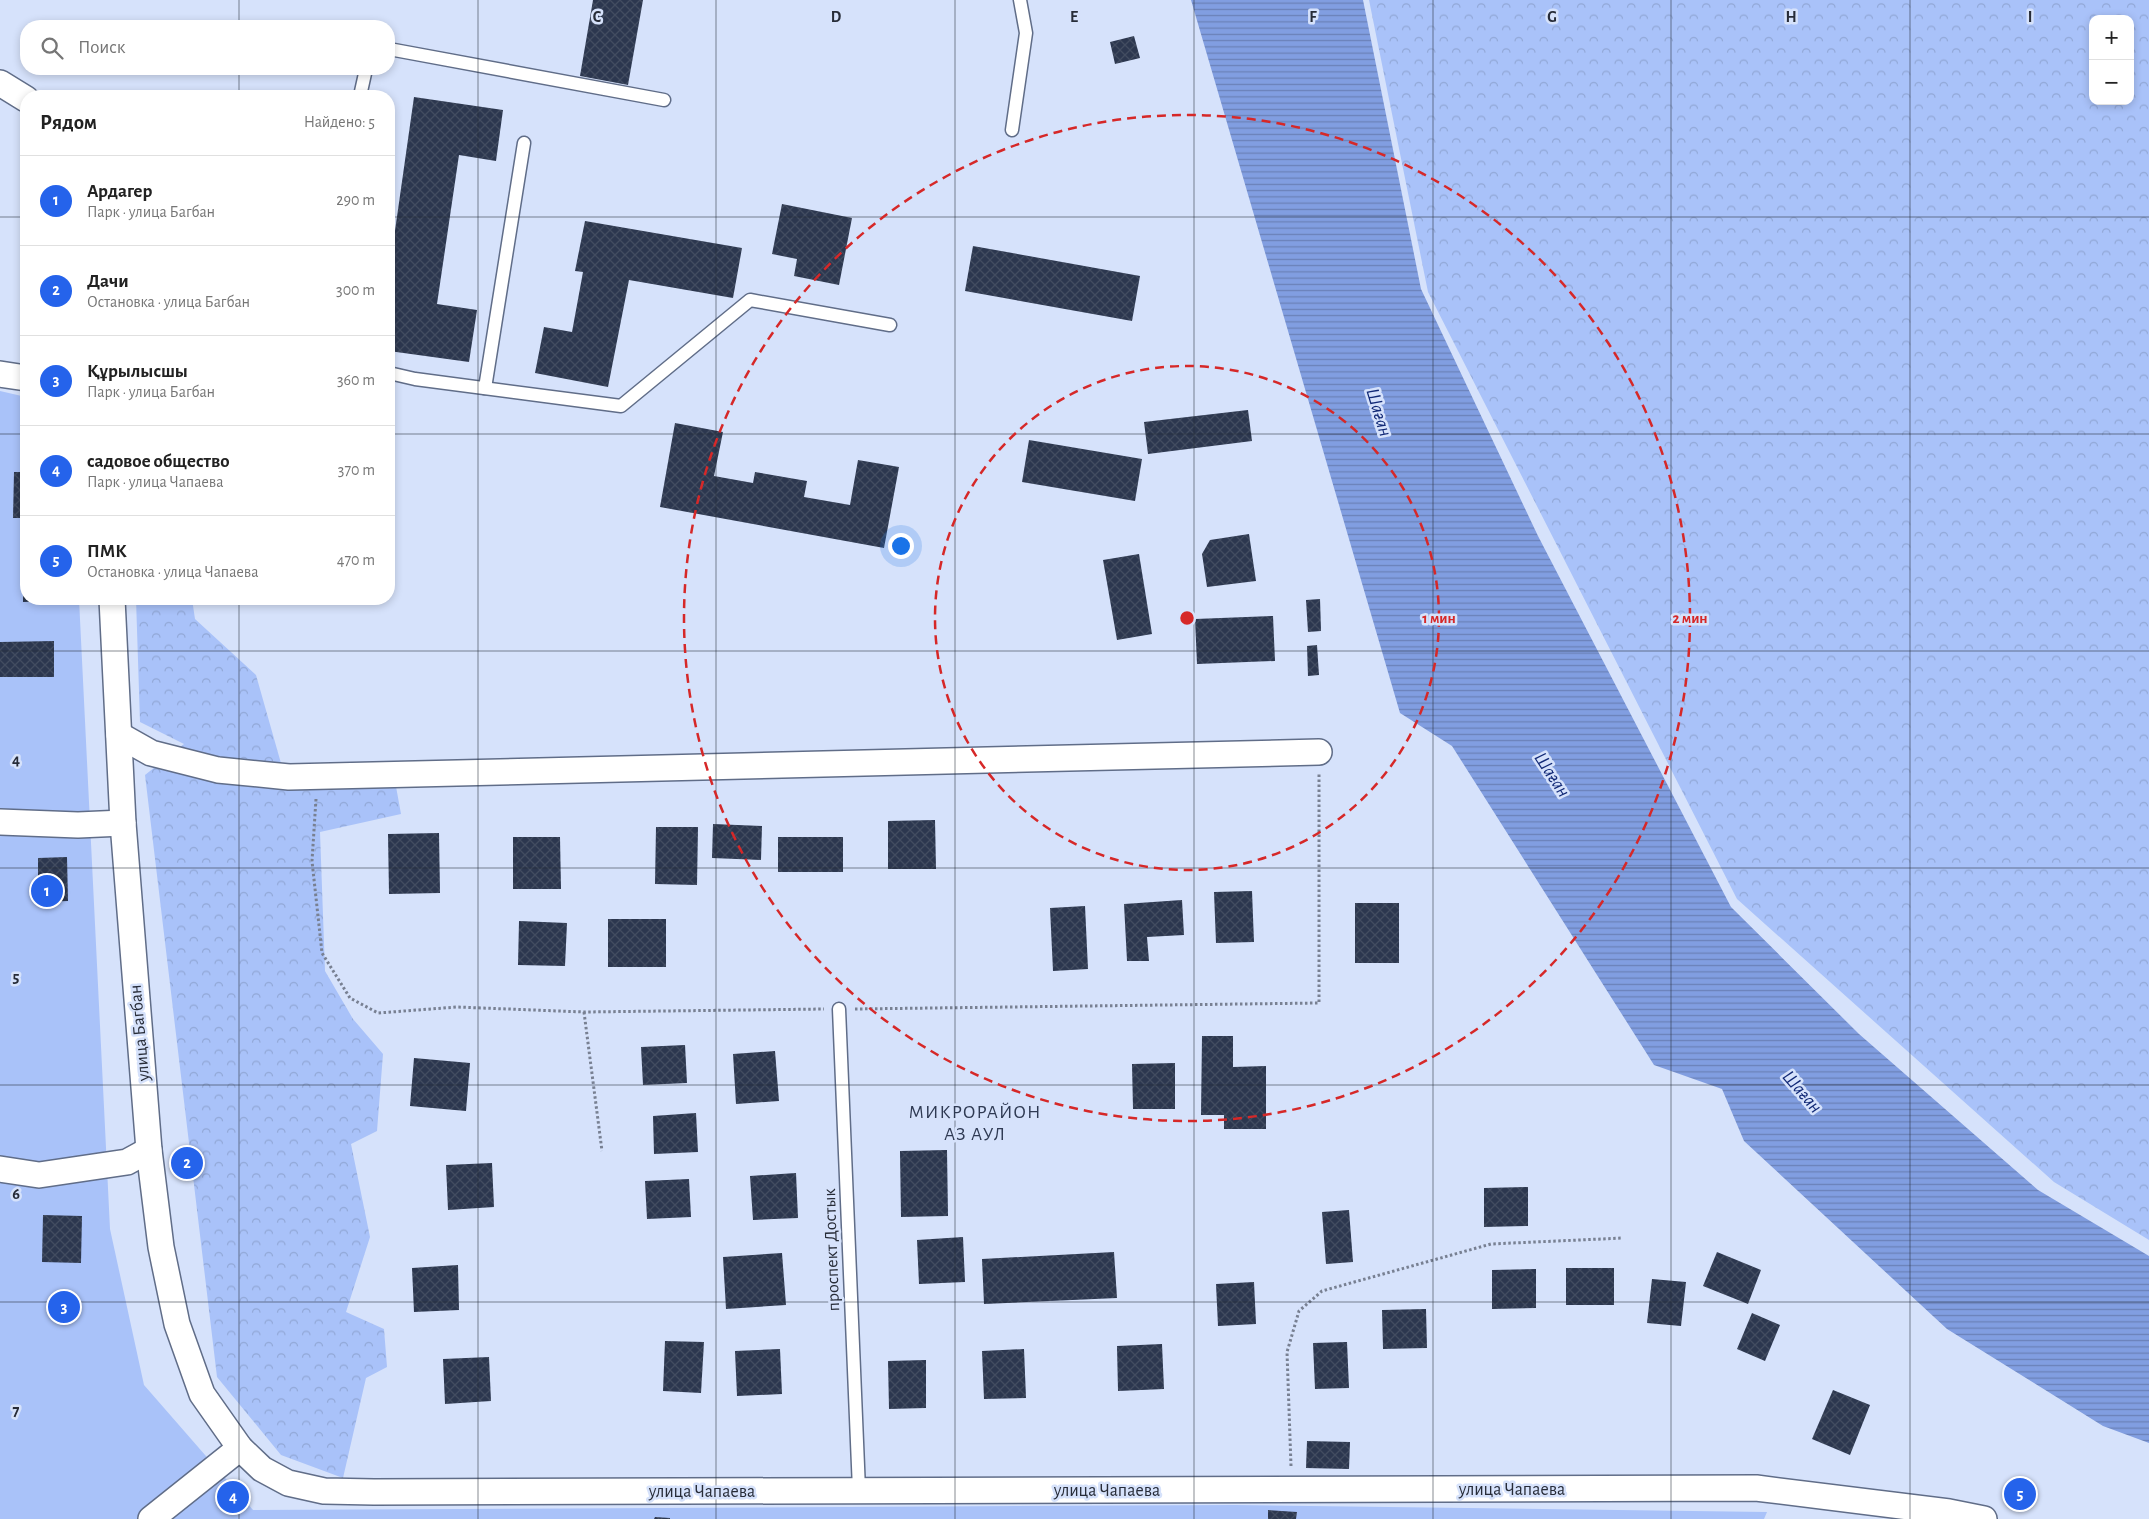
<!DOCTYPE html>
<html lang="ru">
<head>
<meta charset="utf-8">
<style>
  :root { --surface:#fff; --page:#f6f6f6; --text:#222; --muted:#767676; --line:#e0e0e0; --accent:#2563eb }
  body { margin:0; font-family:"Alegreya Sans",sans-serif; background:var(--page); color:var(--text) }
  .controls { position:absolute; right:15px; top:15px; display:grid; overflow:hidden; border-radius:10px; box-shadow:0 2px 8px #0003 }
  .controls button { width:45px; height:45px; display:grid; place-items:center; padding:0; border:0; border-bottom:1px solid var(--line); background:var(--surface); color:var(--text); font:25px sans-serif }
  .you { position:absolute; left:900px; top:545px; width:18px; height:18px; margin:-12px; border:4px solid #fff; border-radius:50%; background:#1a73e8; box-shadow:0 0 0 8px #1a73e833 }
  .badge { display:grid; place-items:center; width:32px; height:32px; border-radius:50%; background:var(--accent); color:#fff; font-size:16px; font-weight:700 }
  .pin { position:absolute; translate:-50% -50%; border:2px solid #fff; box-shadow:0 1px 5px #0006 }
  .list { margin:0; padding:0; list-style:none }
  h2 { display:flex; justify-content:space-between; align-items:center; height:65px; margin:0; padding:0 20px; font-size:21px }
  h2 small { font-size:16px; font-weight:400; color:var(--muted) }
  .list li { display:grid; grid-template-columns:32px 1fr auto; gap:15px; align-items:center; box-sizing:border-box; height:90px; padding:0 20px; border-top:1px solid var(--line) }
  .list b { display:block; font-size:19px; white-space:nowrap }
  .list p { margin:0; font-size:16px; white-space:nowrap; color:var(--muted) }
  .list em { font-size:16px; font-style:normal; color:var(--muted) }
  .icon { flex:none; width:28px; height:28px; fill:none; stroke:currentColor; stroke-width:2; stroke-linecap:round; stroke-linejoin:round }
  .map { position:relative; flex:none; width:2149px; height:1519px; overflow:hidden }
  .search { position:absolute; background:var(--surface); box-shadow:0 2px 8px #0003; left:20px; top:20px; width:375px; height:55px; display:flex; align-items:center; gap:12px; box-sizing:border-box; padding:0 18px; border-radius:20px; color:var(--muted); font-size:19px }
  .panel { position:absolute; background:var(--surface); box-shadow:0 2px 8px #0003; left:20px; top:90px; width:375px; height:515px; border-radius:20px }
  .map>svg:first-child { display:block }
  .green { fill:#a9c2f9 }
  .forest { fill:url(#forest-crowns); fill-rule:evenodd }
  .water { fill:url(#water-rules) }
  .building { fill:url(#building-cross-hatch) }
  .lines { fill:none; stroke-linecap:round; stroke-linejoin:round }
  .service-casing { stroke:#606d88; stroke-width:15 }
  .minor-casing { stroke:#606d88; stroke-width:28 }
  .path { stroke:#788092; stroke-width:3; stroke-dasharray:2.5 2.5; stroke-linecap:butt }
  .service { stroke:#fff; stroke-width:12 }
  .minor { stroke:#fff; stroke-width:25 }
  .grid { fill:none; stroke:#272c38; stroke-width:1; stroke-opacity:0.55 }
  .ring { fill:none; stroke:#d62828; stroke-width:2.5; stroke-dasharray:9 6 }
  .labels { text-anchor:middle; stroke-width:5; stroke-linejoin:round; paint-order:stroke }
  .street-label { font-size:18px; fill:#272c38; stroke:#d6e2fb }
  .water-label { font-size:19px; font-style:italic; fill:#112976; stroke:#d6e2fb }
  .neighbourhood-label { font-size:19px; letter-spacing:1px; fill:#2f3a53; stroke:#d6e2fb }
  .grid-label { font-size:16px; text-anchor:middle; font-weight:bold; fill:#272c38; stroke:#d6e2fb; stroke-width:5; stroke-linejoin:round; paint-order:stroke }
  .centre { fill:#d62828; stroke:#d6e2fb; stroke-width:2.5 }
  .ring-label { font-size:15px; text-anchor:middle; font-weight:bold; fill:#d62828; stroke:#d6e2fb; stroke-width:5; stroke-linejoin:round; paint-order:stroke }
</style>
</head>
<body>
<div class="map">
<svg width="2149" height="1519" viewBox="0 0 2149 1519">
  <defs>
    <pattern id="forest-crowns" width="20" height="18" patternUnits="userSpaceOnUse" patternTransform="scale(1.25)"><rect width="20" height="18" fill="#a9c2f9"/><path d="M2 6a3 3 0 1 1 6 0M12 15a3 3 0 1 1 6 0" fill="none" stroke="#91a7d6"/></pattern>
    <pattern id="water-rules" width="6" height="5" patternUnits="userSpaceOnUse" patternTransform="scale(1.25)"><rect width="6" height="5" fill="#819ee1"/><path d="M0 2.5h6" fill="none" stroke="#6a81b7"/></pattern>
    <pattern id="building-cross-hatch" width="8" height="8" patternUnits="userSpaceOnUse" patternTransform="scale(1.25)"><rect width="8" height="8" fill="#2c374f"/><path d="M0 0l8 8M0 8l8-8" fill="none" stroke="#424c60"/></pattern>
  </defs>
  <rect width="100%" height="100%" fill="#d6e2fb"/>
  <path class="green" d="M 0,391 L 26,397 L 26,599 L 79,599 L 110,1229 L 144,1385 L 253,1510 L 1235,1505 L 1767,1512 L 1764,1519 L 0,1519 Z"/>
  <g class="forest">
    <path d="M 1369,0 L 2149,0 L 2149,1240 L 2054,1182 L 1737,899 L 1428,292 ZM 2093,19 L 2130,19 L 2130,101 L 2093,101 Z"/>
    <path d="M 136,599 L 192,599 L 195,619 L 256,675 L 288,788 L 395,781 L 401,814 L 320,832 L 325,971 L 353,1019 L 383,1054 L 377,1131 L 351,1144 L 370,1237 L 346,1312 L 384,1329 L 387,1367 L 366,1378 L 343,1478 L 281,1455 L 217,1377 L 145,775 L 184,744 L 140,722 Z"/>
  </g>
  <path class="water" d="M 1191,0 L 1363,0 L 1421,289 L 1538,536 L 1731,907 L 1859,1034 L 2038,1190 L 2149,1256 L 2149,1443 L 2103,1426 L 1947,1329 L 1744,1141 L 1722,1089 L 1654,1065 L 1452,746 L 1400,713 Z"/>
  <g class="building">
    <path d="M 593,0 L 643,0 L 628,85 L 580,76 Z"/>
    <path d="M 1134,36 L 1140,58 L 1115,64 L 1110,42 Z"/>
    <path d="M 414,97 L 503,110 L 496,161 L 459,155 L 437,304 L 477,310 L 469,362 L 389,351 L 389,273 Z"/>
    <path d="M 782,204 L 852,218 L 839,285 L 794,276 L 797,259 L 772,254 Z"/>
    <path d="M 585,221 L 742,248 L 733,298 L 629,280 L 608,387 L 535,373 L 544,327 L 572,332 L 583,272 L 575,271 Z"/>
    <path d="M 973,246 L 1140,276 L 1132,321 L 965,291 Z"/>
    <path d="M 1248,410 L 1252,441 L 1148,454 L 1144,422 Z"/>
    <path d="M 675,423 L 723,432 L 714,476 L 753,483 L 755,472 L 807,481 L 804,497 L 850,505 L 858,460 L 899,467 L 884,548 L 660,507 Z"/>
    <path d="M 1029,440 L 1142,459 L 1135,501 L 1022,482 Z"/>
    <path d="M 14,472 L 26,472 L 26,518 L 13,518 Z"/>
    <path d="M 1249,534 L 1256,581 L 1207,587 L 1202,554 L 1210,540 Z"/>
    <path d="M 1139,554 L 1152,634 L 1117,640 L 1103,560 Z"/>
    <path d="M 23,558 L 26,558 L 26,599 L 53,599 L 53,601 L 23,602 Z"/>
    <path d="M 1320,599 L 1321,631 L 1308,632 L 1306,600 Z"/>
    <path d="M 1273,616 L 1275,661 L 1197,664 L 1195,619 Z"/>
    <path d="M 54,641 L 54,677 L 0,677 L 0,642 Z"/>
    <path d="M 1317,645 L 1319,675 L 1308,676 L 1307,646 Z"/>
    <path d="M 935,820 L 936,869 L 888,869 L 888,821 Z"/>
    <path d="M 713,824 L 762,826 L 761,860 L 712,858 Z"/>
    <path d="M 656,827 L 698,827 L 697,885 L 655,884 Z"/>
    <path d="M 439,833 L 440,893 L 389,894 L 388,834 Z"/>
    <path d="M 513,837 L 560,837 L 561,889 L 513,889 Z"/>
    <rect x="778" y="837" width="65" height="35"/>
    <path d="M 67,857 L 68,901 L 38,902 L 38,858 Z"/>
    <path d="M 1252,891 L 1254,942 L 1216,943 L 1214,892 Z"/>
    <path d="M 1182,900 L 1184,935 L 1147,937 L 1149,961 L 1127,961 L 1124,904 Z"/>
    <rect x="1355" y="903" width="44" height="60"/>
    <path d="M 1085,906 L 1088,969 L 1053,971 L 1050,908 Z"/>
    <rect x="608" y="919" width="58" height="48"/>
    <path d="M 519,921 L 567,923 L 565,966 L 518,965 Z"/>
    <path d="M 1202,1036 L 1233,1036 L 1233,1067 L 1266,1066 L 1266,1129 L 1224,1129 L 1224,1115 L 1201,1115 Z"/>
    <path d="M 685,1045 L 687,1083 L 643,1085 L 641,1047 Z"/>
    <path d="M 775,1051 L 779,1101 L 736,1104 L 733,1054 Z"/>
    <path d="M 414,1058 L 470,1063 L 466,1111 L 410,1106 Z"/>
    <path d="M 1175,1063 L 1175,1109 L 1133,1109 L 1132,1064 Z"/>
    <path d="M 696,1113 L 698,1152 L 654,1154 L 653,1116 Z"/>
    <path d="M 947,1150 L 948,1216 L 901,1217 L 900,1151 Z"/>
    <path d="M 492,1163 L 494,1207 L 448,1210 L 446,1165 Z"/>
    <path d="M 796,1173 L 798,1218 L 753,1220 L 750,1176 Z"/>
    <path d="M 689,1179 L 691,1217 L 647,1219 L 645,1181 Z"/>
    <path d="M 1528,1187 L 1528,1226 L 1484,1227 L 1484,1188 Z"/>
    <path d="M 1349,1210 L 1353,1262 L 1326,1264 L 1322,1212 Z"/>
    <path d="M 43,1215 L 82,1216 L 81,1263 L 42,1262 Z"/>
    <path d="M 963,1237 L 965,1282 L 919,1284 L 917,1240 Z"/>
    <path d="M 1114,1252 L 1117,1298 L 984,1304 L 982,1259 Z"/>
    <path d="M 1717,1252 L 1761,1270 L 1748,1304 L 1703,1286 Z"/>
    <path d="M 782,1253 L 786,1305 L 726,1309 L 723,1257 Z"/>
    <path d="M 458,1265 L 459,1310 L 414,1312 L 412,1268 Z"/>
    <rect x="1566" y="1268" width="48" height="37"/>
    <path d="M 1536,1269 L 1536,1308 L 1492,1309 L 1492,1270 Z"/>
    <path d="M 1652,1279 L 1686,1282 L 1681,1326 L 1647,1323 Z"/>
    <path d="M 1254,1282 L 1256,1324 L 1218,1326 L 1216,1284 Z"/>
    <path d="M 1426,1309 L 1427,1348 L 1383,1349 L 1382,1310 Z"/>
    <path d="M 1752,1313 L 1780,1325 L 1765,1361 L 1737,1349 Z"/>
    <path d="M 665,1341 L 704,1342 L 701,1393 L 663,1391 Z"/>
    <path d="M 1347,1342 L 1349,1388 L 1315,1389 L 1313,1343 Z"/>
    <path d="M 1162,1344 L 1164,1389 L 1118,1391 L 1117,1346 Z"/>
    <path d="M 780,1349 L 782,1394 L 737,1396 L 735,1351 Z"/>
    <path d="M 1024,1349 L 1026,1398 L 984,1399 L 982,1351 Z"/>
    <path d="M 489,1357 L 491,1401 L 445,1404 L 443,1359 Z"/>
    <path d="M 926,1360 L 926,1408 L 889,1409 L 888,1361 Z"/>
    <path d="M 1833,1390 L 1870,1405 L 1850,1455 L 1812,1439 Z"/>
    <path d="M 1307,1441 L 1350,1442 L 1349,1469 L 1306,1468 Z"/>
    <path d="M 1268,1510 L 1297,1512 L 1296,1519 L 1268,1519 Z"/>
    <path d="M 655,1517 L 670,1518 L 670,1519 L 654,1519 Z"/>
  </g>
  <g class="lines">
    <defs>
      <g id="service">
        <path d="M 389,49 L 664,100"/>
        <path d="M 360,96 L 366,69"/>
        <path d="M 1012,130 L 1026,33 L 1020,0"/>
        <path d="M 389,373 L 415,379 L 621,406 L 750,300 L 890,325"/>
        <path d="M 485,388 L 524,143"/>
        <path d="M 839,1009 L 859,1490"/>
      </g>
      <g id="minor">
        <path d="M 0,83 L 26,99"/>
        <path d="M 0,374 L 26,378"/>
        <path d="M 112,599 L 123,823 L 149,1150 L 161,1247 L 177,1324 L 202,1394 L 240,1448 L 262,1469 L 288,1483 L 324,1491 L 374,1492 L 1756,1488 L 1949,1512 L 1984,1519"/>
        <path d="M 119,735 L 151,753 L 218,770 L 289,777 L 1319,752"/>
        <path d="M 0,822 L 78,825 L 123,823"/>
        <path d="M 0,1169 L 39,1175 L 127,1162 L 149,1150"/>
        <path d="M 151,1519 L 240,1448"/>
      </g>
    </defs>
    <use href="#service" class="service-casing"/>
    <use href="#minor" class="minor-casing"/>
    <g class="path">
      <path d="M 316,799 L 312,861 L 322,953 L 350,998 L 378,1013 L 457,1007 L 584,1012 L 824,1009"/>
      <path d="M 855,1009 L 1319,1003 L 1319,773"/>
      <path d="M 584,1012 L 602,1151"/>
      <path d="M 1291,1466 L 1287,1352 L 1299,1311 L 1322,1291 L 1491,1244 L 1623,1238"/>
    </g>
    <use href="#service" class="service"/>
    <use href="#minor" class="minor"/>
  </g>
  <path class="grid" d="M 239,0 L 239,26M 478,0 L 478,1519M 716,0 L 716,1519M 955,0 L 955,1519M 1194,0 L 1194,1519M 1433,0 L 1433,1519M 1671,0 L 1671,1519M 1910,0 L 1910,1519M 239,69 L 239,96M 0,217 L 26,217M 389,217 L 2149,217M 0,434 L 26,434M 389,434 L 2149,434M 239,599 L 239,1519M 0,651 L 2149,651M 0,868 L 2149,868M 0,1085 L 2149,1085M 0,1302 L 2149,1302"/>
  <g class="ring">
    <circle cx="1187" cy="618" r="252"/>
    <circle cx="1187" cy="618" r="503"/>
  </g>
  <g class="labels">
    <g class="street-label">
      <text transform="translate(139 1033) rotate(-95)" y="6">улица Багбан</text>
      <text transform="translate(831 1250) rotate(-92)" y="6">проспект Достык</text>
      <text x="1512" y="1495">улица Чапаева</text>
      <text x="1107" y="1496">улица Чапаева</text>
      <text x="702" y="1497">улица Чапаева</text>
    </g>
    <g class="water-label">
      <text transform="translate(1380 412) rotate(73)" y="7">Шаған</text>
      <text transform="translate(1553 774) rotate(57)" y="7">Шаған</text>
      <text transform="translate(1803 1091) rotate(49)" y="7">Шаған</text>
    </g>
    <g class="neighbourhood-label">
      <text x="975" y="1118">МИКРОРАЙОН<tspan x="975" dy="22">АЗ АУЛ</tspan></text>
    </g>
  </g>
  <g class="grid-label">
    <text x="597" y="22">C</text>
    <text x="836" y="22">D</text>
    <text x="1074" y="22">E</text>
    <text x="1313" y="22">F</text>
    <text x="1552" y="22">G</text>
    <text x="1791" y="22">H</text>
    <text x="2030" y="22">I</text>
    <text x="16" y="765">4</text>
    <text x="16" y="982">5</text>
    <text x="16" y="1199">6</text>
    <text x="16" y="1416">7</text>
  </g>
  <circle cx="1187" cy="618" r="8" class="centre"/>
  <g class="ring-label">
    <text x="1439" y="623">1 мин</text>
    <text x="1690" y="623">2 мин</text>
  </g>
</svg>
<div class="controls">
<button>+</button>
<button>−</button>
</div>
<div class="you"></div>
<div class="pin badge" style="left:47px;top:891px">1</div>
<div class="pin badge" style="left:187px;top:1163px">2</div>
<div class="pin badge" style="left:64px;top:1307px">3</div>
<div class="pin badge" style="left:233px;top:1497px">4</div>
<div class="pin badge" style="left:2020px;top:1494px">5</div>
<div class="search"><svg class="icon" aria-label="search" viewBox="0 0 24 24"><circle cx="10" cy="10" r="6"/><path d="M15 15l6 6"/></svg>Поиск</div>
<section class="panel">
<h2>Рядом<small>Найдено: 5</small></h2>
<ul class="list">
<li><span class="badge">1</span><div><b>Ардагер</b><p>Парк · улица Багбан</p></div><em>290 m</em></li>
<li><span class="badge">2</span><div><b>Дачи</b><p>Остановка · улица Багбан</p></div><em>300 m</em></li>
<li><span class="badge">3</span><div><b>Құрылысшы</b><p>Парк · улица Багбан</p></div><em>360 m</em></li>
<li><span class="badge">4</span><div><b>садовое общество</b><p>Парк · улица Чапаева</p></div><em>370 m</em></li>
<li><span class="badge">5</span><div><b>ПМК</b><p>Остановка · улица Чапаева</p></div><em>470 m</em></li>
</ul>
</section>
</div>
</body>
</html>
